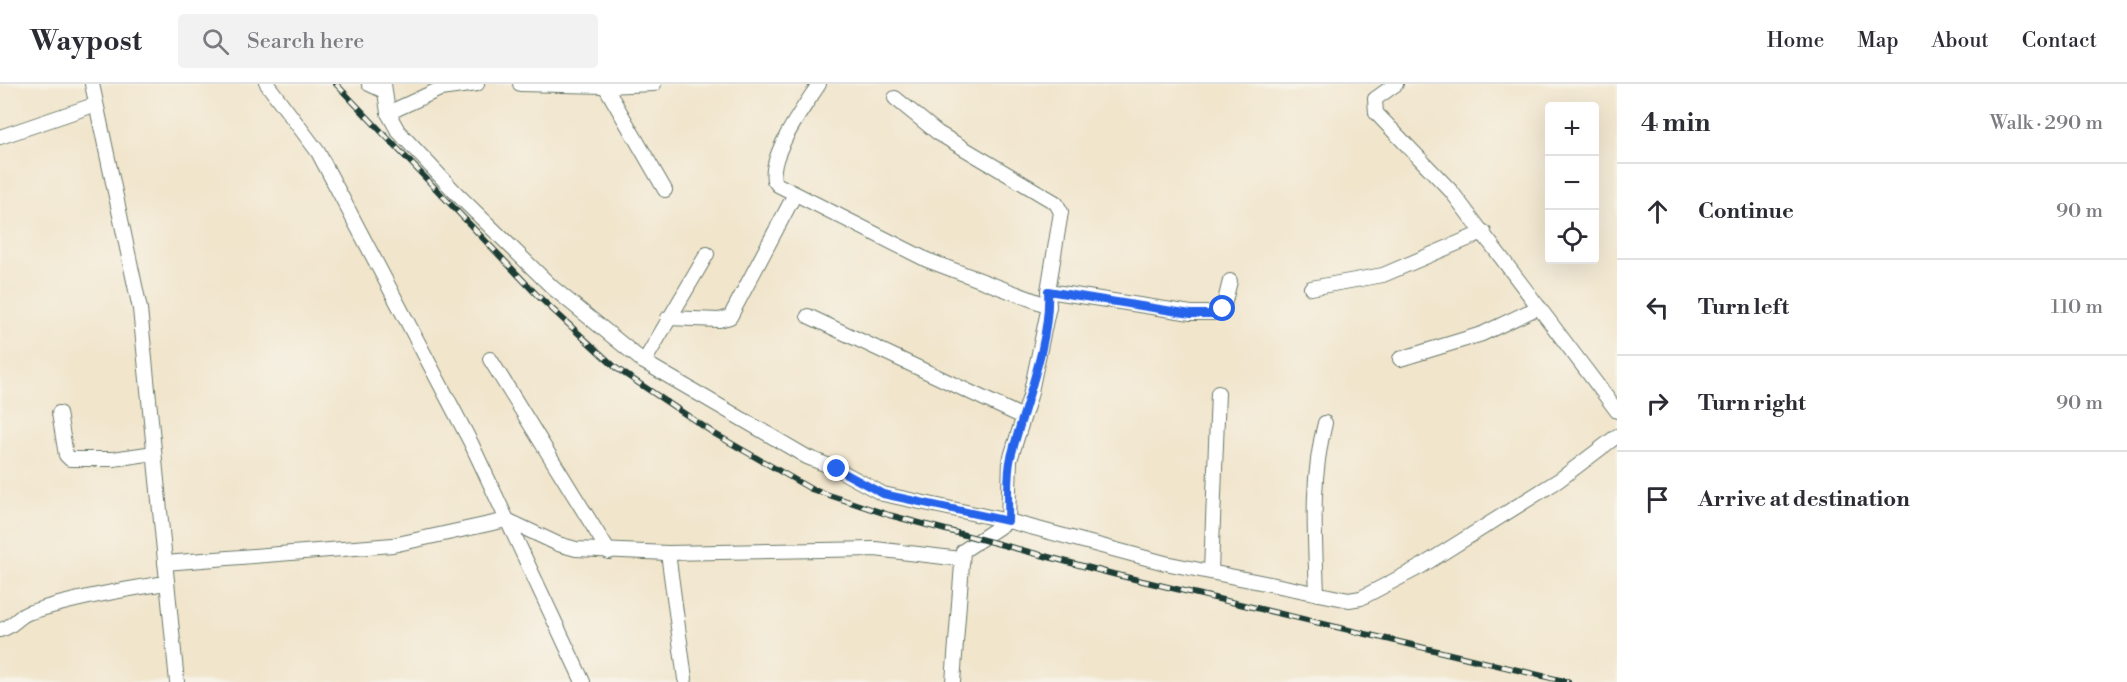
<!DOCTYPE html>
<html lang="en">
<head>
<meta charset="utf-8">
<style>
  :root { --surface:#fff; --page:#f2f2f3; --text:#2b2b33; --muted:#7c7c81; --line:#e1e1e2 }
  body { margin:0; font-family:"Libre Bodoni",serif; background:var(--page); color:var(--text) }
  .controls { position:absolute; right:18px; top:18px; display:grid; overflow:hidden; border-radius:6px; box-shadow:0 6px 24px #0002 }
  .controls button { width:54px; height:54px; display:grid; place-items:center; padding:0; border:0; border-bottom:2px solid var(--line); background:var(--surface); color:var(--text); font:30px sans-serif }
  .stop { position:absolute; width:18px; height:18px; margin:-14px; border:4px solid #2563eb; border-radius:50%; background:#fff }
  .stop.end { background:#2563eb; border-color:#fff; box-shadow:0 2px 6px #0008 }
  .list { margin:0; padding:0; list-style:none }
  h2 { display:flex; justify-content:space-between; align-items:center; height:78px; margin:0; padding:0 24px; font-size:26px }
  h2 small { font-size:20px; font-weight:400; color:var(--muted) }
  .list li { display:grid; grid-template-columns:39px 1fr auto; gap:18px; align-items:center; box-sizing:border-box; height:96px; padding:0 24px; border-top:2px solid var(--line) }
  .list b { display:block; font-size:22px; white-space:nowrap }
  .list em { font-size:20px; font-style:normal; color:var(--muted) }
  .icon { flex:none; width:33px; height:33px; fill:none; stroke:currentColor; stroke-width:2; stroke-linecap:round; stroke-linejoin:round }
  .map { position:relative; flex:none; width:1617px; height:598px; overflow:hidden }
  header { display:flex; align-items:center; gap:36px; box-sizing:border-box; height:84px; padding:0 30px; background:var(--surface); border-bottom:2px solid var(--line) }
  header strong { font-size:28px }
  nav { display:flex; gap:33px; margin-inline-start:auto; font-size:21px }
  .search { width:420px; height:54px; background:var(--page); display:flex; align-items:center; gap:15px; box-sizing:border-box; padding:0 21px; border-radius:6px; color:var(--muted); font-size:22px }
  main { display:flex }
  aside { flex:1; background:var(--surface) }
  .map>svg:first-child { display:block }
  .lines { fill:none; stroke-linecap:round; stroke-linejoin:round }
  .street-casing { stroke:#687869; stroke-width:16 }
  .street { stroke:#fff; stroke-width:14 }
  .rail-casing { stroke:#1f3d34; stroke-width:6 }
  .rail { stroke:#f7f3e8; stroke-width:4; stroke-dasharray:11; stroke-linecap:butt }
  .route { stroke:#2563eb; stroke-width:8 }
</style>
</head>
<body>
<header>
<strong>Waypost</strong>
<div class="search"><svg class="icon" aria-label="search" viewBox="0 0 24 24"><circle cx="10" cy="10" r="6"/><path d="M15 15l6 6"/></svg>Search here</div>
<nav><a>Home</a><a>Map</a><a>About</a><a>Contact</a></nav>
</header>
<main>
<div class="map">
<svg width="1617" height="598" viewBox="0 0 1617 598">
  <rect width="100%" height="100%" fill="#f7f3e8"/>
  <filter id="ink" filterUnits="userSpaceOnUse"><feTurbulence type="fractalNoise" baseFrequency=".0167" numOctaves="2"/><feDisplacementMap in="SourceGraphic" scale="12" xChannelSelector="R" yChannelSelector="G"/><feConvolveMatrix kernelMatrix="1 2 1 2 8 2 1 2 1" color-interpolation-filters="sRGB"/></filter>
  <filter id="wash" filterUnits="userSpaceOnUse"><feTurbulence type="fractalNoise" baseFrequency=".008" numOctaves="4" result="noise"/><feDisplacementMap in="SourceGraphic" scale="24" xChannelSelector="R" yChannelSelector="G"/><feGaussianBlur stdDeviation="1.35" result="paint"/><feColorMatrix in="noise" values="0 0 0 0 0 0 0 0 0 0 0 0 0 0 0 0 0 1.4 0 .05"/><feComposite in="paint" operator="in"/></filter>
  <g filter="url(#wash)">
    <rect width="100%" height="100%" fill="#f1e5cc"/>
  </g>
  <g filter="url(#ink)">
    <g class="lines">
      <defs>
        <g id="street">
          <path d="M 92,0 L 140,225 L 177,598"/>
          <path d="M 267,0 L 318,68 L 471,359 L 583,598"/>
          <path d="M 369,0 L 384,7"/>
          <path d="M 384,0 L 388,29 L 398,47 L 456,109 L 553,204 L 644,278 L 807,373 L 837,385 L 883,410 L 1008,437 L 1165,479 L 1349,516 L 1361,514 L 1420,483 L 1559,396 L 1617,352"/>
          <path d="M 520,0 L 605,2 L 654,0"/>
          <path d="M 819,0 C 805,22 769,70 774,96 L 778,101 L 927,176 L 1049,222"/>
          <path d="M 1396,0 L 1375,15 L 1376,29 L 1451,107 L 1617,327"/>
          <path d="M 605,2 L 665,106"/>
          <path d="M 895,14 L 938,49 L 1056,119 L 1061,128 L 1048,207 L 1049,222 L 1030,312 L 1010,376 L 1008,437 L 963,467 L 953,598"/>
          <path d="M 388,29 L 440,5 L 477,0"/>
          <path d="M 0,53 L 94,21"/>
          <path d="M 1311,204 L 1383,191 L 1484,148"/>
          <path d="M 1048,207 L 1191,229 L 1214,229 L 1223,225 L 1230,197"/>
          <path d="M 808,232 L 1023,333"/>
          <path d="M 668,234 L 719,236 L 730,233 L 795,110"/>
          <path d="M 490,275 L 609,468"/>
          <path d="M 1400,275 L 1482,250 L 1539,223"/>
          <path d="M 644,278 L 707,170"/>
          <path d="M 59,329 L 66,371 L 70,375 L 113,375 L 154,369"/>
          <path d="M 668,469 L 685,595"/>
          <path d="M 165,479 L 393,461 L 507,436 L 558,460 L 576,465 L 668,469 L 875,465 L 961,475"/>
          <path d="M 1211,487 L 1218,309"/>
          <path d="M 1317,510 C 1315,451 1310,398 1325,339"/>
          <path d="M 0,546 C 14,543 18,531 31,528 C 75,514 120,506 166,499"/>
        </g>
      </defs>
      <use href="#street" class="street-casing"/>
      <use href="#street" class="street"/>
      <defs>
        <path id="rail" d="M 336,0 L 538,212 L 616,284 L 715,350 L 811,405 L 889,431 L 1113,490 L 1568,598"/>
      </defs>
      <use href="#rail" class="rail-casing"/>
      <use href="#rail" class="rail"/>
    </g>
  </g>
  <g class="lines" filter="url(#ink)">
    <path class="route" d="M 837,385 L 883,410 L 1008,437 C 1009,417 1006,393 1011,373 C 1024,322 1051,258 1048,207 L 1191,230 L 1214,230 L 1223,225"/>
  </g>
</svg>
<div class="controls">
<button>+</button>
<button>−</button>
<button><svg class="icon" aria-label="locate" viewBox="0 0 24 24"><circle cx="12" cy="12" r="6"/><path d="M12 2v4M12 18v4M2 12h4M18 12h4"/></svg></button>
</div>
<div class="stop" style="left:1223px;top:225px"></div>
<div class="stop end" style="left:837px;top:385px"></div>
</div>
<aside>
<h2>4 min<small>Walk · 290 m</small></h2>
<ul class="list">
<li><svg class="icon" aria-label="ahead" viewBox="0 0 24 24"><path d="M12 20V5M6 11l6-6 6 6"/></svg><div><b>Continue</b></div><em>90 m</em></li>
<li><svg class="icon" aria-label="left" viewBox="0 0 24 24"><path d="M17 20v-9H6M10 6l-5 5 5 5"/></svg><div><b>Turn left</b></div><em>110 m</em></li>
<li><svg class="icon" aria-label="right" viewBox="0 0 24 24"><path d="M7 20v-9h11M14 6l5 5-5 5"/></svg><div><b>Turn right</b></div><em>90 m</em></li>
<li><svg class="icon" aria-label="arrive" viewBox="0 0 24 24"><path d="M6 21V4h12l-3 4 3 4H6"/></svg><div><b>Arrive at destination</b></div></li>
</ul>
</aside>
</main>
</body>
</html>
